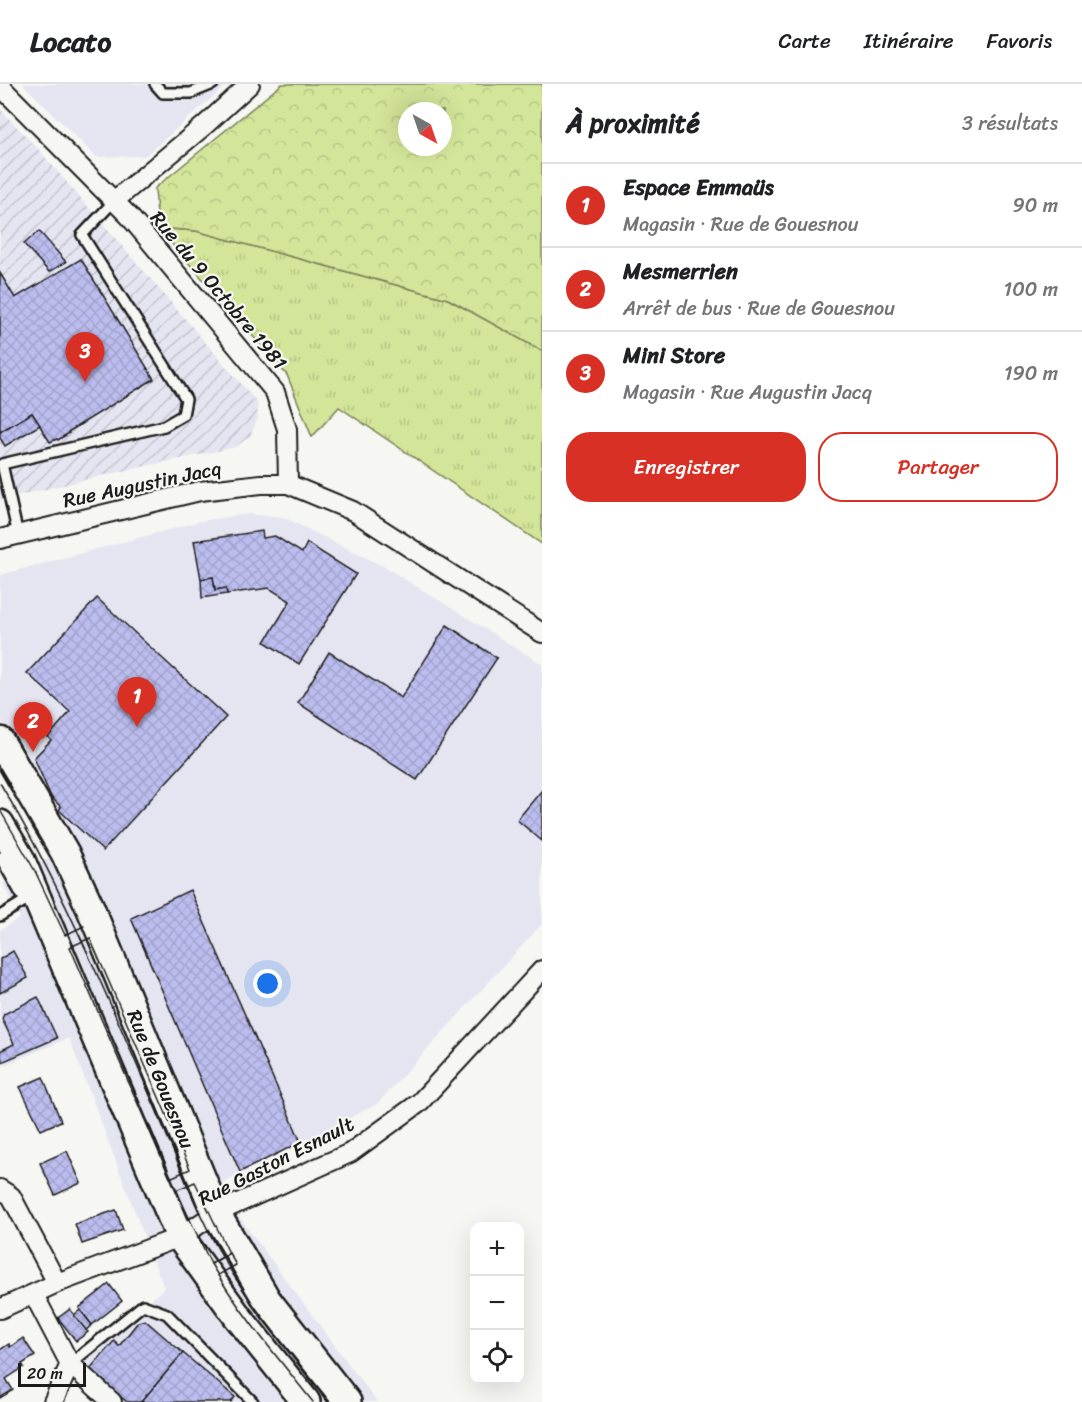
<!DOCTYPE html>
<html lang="fr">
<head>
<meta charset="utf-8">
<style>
  :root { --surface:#fff; --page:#f6f6f6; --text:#202124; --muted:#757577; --line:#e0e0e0; --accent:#d93025 }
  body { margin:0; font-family:Sriracha,sans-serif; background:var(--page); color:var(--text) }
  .controls { position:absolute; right:18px; bottom:18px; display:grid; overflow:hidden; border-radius:12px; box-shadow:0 6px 24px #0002 }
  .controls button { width:54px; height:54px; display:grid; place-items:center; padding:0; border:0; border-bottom:2px solid var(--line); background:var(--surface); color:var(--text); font:30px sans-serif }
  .compass { position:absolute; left:398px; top:18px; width:54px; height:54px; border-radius:50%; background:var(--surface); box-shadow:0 6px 24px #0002; rotate:140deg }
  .scale { position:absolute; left:18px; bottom:15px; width:68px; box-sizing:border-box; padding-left:6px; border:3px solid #1c1c1c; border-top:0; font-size:16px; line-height:21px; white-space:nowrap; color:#1c1c1c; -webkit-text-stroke:4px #f6f6f2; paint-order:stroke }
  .you { position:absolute; left:268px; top:900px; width:21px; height:21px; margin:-15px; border:4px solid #fff; border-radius:50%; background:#1a73e8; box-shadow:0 0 0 9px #1a73e833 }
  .badge { display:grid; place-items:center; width:39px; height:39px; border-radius:50%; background:var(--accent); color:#fff; font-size:20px; font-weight:700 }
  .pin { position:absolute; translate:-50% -50px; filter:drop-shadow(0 2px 3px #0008) }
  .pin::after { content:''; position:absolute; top:32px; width:21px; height:18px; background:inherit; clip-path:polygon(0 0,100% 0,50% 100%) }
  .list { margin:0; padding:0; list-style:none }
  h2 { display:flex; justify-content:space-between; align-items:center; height:78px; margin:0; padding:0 24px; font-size:26px }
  h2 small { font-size:20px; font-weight:400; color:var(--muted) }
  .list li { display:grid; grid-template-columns:39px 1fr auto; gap:18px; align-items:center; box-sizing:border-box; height:84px; padding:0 24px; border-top:2px solid var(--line) }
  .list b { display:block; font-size:22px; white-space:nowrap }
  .list p { margin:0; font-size:20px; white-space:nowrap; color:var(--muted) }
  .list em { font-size:20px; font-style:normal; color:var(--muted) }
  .actions { display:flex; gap:12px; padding:18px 24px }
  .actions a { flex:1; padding:14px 0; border:2px solid var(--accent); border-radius:24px; text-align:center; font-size:21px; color:var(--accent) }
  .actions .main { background:var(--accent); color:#fff }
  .icon { flex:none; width:33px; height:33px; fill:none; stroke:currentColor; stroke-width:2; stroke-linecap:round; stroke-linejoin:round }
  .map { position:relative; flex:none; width:542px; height:1318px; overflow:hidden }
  header { display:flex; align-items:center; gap:36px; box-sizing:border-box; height:84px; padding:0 30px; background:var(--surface); border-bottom:2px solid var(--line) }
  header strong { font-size:28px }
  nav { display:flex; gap:33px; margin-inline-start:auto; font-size:21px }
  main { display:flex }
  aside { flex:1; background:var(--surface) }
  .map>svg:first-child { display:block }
  .built { fill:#e5e5f1 }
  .industrial { fill:url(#industrial-furrows) }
  .grass { fill:url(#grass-tufts); stroke:#78805a; stroke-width:1.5 }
  .forest { fill:url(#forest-crowns); stroke:#78805a; stroke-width:1.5; fill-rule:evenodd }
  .building { fill:url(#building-cross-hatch); stroke:#1c1c1c; stroke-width:1.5 }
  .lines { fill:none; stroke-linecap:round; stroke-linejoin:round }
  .service-casing { stroke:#1c1c1c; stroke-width:14 }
  .minor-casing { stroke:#1c1c1c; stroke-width:22 }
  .secondary-casing { stroke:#1c1c1c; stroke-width:32 }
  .service { stroke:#f6f6f2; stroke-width:9 }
  .minor { stroke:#f6f6f2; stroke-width:18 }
  .secondary { stroke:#f6f6f2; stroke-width:27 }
  .tram { stroke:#1c1c1c; stroke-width:1.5 }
  .labels { text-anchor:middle; stroke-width:4.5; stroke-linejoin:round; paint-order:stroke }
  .street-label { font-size:20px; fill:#1c1c1c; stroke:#f6f6f2 }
</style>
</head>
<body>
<header>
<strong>Locato</strong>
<nav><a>Carte</a><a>Itinéraire</a><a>Favoris</a></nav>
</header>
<main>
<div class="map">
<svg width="542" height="1318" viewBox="0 0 542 1318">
  <defs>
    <pattern id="industrial-furrows" width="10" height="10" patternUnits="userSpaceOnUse" patternTransform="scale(1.5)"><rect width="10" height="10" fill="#e5e5f1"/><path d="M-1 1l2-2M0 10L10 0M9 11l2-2" fill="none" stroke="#c4c4ce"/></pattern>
    <pattern id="grass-tufts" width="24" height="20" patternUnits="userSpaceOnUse" patternTransform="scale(1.5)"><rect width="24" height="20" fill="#d3e599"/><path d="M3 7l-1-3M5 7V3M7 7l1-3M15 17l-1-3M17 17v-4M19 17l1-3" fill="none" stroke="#b5c483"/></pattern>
    <pattern id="forest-crowns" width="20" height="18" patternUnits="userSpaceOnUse" patternTransform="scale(1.5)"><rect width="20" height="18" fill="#d3e599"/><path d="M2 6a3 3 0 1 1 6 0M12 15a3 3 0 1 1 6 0" fill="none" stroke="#b5c483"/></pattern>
    <pattern id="building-cross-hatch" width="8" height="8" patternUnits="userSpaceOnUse" patternTransform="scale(1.5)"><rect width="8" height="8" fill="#bcbdef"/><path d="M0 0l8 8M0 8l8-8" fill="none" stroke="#a1a2cc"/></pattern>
  </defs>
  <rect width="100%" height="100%" fill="#f6f6f2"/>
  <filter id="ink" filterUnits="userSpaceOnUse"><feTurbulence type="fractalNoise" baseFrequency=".0167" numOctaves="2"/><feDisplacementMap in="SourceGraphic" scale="12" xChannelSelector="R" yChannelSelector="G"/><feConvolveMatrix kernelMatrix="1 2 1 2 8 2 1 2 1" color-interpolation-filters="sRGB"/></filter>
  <g filter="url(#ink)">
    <g class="built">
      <path d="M 23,0 L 228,0 L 145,72 L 96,73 Z"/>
      <path d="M 247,430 L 283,433 L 385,483 L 542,580 L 542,840 L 377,1020 L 216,1102 L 377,1318 L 116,1318 L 77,1285 L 164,1204 L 69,954 L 0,983 L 0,846 L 20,834 L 3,800 L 70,763 L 0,634 L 0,491 L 201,437 Z"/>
    </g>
    <path class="industrial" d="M 0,25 L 39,66 L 257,318 L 258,334 L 250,352 L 236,363 L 114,389 L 0,416 Z"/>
    <path class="grass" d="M 158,144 L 196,147 L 448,215 L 542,267 L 542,460 L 339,323 L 312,353 L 287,291 Z"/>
    <path class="forest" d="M 282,0 L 542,0 L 542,267 L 448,215 L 196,147 L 158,144 L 155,104 ZM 407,27 L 443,27 L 443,63 L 407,63 Z"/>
    <g class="building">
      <path d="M 39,147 L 66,178 L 49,188 L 24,160 Z"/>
      <path d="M 81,175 L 154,295 L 68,348 L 69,349 L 58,356 L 57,355 L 50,358 L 32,329 L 0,348 L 0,189 L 15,214 Z"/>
      <path d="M 32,329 L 40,341 L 5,362 L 0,354 L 0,348 Z"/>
      <path d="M 262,447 L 263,454 L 275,452 L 302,469 L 307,459 L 356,490 L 299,580 L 265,558 L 290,517 L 269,504 L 227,510 L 226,504 L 215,506 L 213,493 L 201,495 L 194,457 Z"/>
      <path d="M 213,493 L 215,506 L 226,504 L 227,510 L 202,514 L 201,495 Z"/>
      <path d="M 97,514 L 226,633 L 103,767 L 59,726 L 61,723 L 51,713 L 34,674 L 51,656 L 48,653 L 70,628 L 27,589 Z"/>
      <path d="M 447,541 L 497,574 L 417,696 L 298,619 L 329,568 L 401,614 Z"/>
      <path d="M 542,706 L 542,757 L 517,736 Z"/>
      <path d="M 190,806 L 301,1058 L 240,1088 L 131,834 Z"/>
      <path d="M 13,867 L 28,894 L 0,909 L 0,875 Z"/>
      <path d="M 38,913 L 57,954 L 2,978 L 0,967 L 14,960 L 2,935 L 4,930 Z"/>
      <path d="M 43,993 L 61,1037 L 41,1046 L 20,1003 Z"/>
      <path d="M 67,1067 L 81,1099 L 55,1111 L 40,1079 Z"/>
      <path d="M 116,1126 L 123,1146 L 82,1160 L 75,1140 Z"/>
      <path d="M 109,1200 L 122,1217 L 92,1241 L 79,1224 Z"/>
      <path d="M 70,1225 L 88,1248 L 76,1257 L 58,1234 Z"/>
      <path d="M 80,1226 L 92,1241 L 86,1246 L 74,1231 Z"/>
      <path d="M 145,1236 L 183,1269 L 141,1318 L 127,1318 L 89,1286 L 114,1257 L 119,1262 L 138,1238 Z"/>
      <path d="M 23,1254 L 35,1272 L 22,1280 L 24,1283 L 6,1295 L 13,1306 L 0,1314 L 0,1266 L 9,1260 L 10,1263 Z"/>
      <path d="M 183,1269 L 235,1313 L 231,1318 L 141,1318 Z"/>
    </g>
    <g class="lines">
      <defs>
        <g id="service">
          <path d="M 155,0 L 163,9 L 191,9 L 213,0"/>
          <path d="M 18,451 L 2,380 L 164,342 L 183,331 L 186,315 L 82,151 L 114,117"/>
          <path d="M 0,773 L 25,817"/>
          <path d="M 0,832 L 28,815"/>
          <path d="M 70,1280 L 143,1221 L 167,1230 L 253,1318"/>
        </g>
        <g id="minor">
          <path d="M 0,2 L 129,132 L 275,308 L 287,345 L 288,400"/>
          <path d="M 114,117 L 205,41 L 250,0"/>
          <path d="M 0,455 L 200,407 L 261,400 L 288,400 L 353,427 L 542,549"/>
          <path d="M 0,1105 L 11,1112 L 57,1199"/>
          <path d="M 34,1211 L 70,1280 L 112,1318"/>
          <path d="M 0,1225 L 57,1199 L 180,1153 L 216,1129 L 350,1069 L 419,1019 L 542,886"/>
          <path d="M 53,1318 L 70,1280"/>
        </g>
        <g id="secondary">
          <path d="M 0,657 L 65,769 L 90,823 L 216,1129 L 267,1216 L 347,1318"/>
          <path d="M 0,740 L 20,774 L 180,1153 L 238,1233 L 306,1318"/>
        </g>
      </defs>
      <use href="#service" class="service-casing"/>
      <use href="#minor" class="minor-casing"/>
      <use href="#secondary" class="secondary-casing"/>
      <use href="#service" class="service"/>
      <use href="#minor" class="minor"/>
      <use href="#secondary" class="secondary"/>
      <g class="tram">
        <path d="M 0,684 L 12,704"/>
        <path d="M 0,699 C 62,803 107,912 155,1023 C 176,1073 195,1125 222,1172 C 252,1225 293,1271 330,1318"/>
        <path d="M 0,726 L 35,787 L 65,851 L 84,842"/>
        <path d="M 90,854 L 190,1085 L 170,1094 L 70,863 Z"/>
        <path d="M 195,1098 L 229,1169 L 211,1180 L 176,1106 Z"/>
        <path d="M 218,1191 L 236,1181 L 229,1169 L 211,1180 C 240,1229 277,1273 313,1318"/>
      </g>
    </g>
  </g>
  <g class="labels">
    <g class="street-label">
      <text transform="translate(219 206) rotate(50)" y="7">Rue du 9 Octobre 1981</text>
      <text transform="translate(142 400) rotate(-12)" y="7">Rue Augustin Jacq</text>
      <text transform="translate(161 995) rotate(68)" y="7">Rue de Gouesnou</text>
      <text transform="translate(276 1077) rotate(-27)" y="7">Rue Gaston Esnault</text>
    </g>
  </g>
</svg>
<div class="controls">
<button>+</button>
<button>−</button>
<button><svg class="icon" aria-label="locate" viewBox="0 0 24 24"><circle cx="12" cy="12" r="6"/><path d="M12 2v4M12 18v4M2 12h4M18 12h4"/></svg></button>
</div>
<svg class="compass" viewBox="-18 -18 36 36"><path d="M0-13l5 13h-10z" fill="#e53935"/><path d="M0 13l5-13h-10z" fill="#757577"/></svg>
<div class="scale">20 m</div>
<div class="you"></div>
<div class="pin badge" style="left:137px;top:643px">1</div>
<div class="pin badge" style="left:33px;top:668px">2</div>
<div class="pin badge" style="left:85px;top:298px">3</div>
</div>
<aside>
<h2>À proximité<small>3 résultats</small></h2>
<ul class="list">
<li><span class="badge">1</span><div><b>Espace Emmaüs</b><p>Magasin · Rue de Gouesnou</p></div><em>90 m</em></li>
<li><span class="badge">2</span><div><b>Mesmerrien</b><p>Arrêt de bus · Rue de Gouesnou</p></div><em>100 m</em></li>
<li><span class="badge">3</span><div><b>Mini Store</b><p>Magasin · Rue Augustin Jacq</p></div><em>190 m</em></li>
</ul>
<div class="actions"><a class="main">Enregistrer</a><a>Partager</a></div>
</aside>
</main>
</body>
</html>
